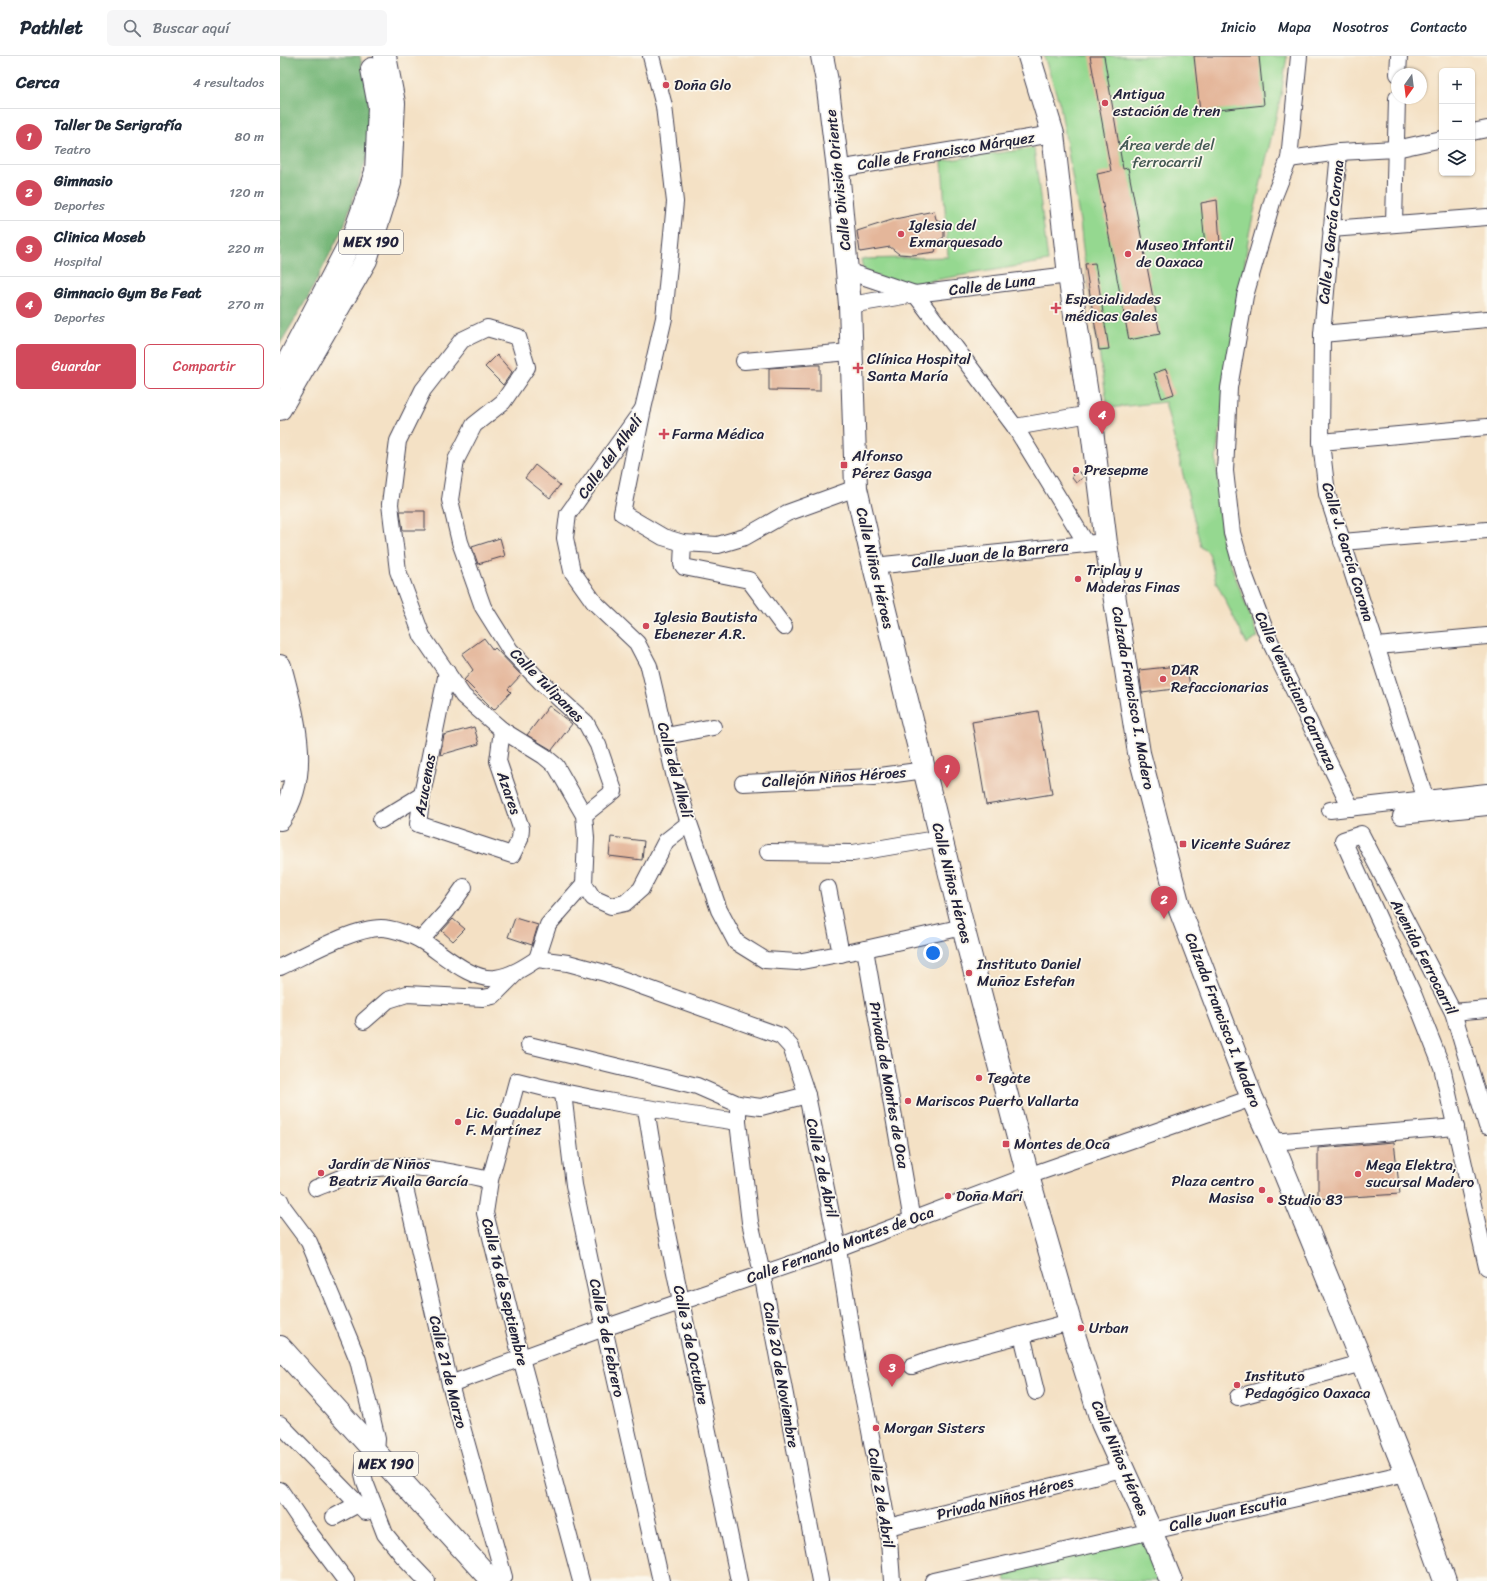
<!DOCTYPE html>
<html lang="es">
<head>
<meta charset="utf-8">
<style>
  :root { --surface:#fff; --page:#f6f6f7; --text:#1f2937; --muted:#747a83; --line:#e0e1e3; --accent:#d1495b }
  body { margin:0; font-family:Sriracha,sans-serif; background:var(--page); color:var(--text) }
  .controls { position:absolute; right:12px; top:12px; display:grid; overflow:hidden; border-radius:6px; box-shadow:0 1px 3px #0004 }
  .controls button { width:36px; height:36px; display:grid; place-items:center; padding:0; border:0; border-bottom:1px solid var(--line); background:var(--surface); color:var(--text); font:20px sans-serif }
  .compass { position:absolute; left:1111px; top:12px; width:36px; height:36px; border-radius:50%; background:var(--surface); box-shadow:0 1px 3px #0004; rotate:194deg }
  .you { position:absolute; left:653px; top:897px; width:14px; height:14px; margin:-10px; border:3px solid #fff; border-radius:50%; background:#1a73e8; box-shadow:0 0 0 6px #1a73e833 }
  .badge { display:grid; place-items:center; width:26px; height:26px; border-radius:50%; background:var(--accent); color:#fff; font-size:13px; font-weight:700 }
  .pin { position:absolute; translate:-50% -33px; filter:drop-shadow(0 1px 2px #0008) }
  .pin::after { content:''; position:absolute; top:21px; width:14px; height:12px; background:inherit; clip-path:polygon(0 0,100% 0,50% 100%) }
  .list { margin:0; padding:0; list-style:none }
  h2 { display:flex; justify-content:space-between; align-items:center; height:52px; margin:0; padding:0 16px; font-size:17px }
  h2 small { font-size:13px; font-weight:400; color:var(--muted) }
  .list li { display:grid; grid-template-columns:26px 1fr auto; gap:12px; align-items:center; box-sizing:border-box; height:56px; padding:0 16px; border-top:1px solid var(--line) }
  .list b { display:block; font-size:15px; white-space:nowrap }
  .list p { margin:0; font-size:13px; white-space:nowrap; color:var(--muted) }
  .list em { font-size:13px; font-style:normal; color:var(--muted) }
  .actions { display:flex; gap:8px; padding:12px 16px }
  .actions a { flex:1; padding:9px 0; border:1px solid var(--accent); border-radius:6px; text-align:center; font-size:14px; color:var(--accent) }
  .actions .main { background:var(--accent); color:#fff }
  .icon { flex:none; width:22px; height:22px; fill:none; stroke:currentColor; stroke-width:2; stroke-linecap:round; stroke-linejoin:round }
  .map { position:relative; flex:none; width:1207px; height:1525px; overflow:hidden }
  header { display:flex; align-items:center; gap:24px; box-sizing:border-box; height:56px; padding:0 20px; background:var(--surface); border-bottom:1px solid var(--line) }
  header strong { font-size:19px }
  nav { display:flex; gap:22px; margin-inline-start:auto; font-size:14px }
  .search { width:280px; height:36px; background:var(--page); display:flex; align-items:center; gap:10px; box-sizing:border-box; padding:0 14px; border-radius:6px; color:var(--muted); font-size:15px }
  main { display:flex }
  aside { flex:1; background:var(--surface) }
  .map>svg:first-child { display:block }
  .green { fill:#95d890; stroke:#5c7d66 }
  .forest { fill:#78b87a; stroke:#4d6d5a }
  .building { fill:#e4b69a }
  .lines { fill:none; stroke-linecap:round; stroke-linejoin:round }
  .minor-casing { stroke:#423f50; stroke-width:18 }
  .secondary-casing { stroke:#423f50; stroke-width:24 }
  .primary-casing { stroke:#423f50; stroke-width:24 }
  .minor { stroke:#fff; stroke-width:16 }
  .secondary { stroke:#fff; stroke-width:22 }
  .primary { stroke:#fff; stroke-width:22 }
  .poi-dot { fill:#d1495b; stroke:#fbf7ec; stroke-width:1.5 }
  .labels { text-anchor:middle; stroke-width:3.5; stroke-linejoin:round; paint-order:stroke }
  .shield { fill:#fbf7ec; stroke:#636270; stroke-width:1 }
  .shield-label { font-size:14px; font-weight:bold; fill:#22223b }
  .poi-label { font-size:15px; fill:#22223b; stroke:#fbf7ec; text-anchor:start }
  .park-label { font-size:15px; fill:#445954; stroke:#fbf7ec }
  .street-label { font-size:15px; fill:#22223b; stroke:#fbf7ec }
</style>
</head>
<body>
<header>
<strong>Pathlet</strong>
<div class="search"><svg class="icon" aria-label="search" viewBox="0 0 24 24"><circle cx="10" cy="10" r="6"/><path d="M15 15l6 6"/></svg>Buscar aquí</div>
<nav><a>Inicio</a><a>Mapa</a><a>Nosotros</a><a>Contacto</a></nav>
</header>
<main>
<aside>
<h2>Cerca<small>4 resultados</small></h2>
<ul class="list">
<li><span class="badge">1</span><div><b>Taller De Serigrafía</b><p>Teatro</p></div><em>80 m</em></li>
<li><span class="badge">2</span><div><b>Gimnasio</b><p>Deportes</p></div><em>120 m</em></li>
<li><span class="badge">3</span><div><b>Clinica Moseb</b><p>Hospital</p></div><em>220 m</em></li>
<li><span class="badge">4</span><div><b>Gimnacio Gym Be Feat</b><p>Deportes</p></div><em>270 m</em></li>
</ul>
<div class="actions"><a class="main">Guardar</a><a>Compartir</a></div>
</aside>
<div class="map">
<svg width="1207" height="1525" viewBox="0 0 1207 1525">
  <rect width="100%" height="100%" fill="#fbf7ec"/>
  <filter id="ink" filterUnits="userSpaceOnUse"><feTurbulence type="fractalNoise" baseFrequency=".025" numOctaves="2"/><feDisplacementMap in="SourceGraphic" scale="8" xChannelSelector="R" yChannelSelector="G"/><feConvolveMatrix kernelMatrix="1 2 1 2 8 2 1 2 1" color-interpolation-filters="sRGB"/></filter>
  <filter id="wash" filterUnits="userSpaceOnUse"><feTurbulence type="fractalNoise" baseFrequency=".012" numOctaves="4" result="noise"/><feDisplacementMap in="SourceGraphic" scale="16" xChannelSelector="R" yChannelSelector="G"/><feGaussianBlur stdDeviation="0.9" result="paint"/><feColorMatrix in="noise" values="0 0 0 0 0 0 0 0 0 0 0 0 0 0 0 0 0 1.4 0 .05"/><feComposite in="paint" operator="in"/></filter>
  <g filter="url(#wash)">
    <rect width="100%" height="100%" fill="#f4e1c5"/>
    <g class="green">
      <path d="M 764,0 L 1007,0 L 1001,39 L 969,178 L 936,401 L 942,485 L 978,581 L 967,588 L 936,526 L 929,497 L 921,491 L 885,346 L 828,352 L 804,202 L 800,166 L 780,49 Z"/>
      <path d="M 754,92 L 768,205 L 619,230 L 583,214 L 581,203 L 668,201 L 662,105 Z"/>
      <path d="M 862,1479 L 879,1525 L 726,1525 L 723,1512 Z"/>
    </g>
    <path class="forest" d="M 0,0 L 80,0 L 88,37 L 89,95 L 64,170 L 28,241 L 0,288 Z"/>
    <g id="blocks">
      <g class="building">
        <path d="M 810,0 L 824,0 L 843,113 L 848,112 L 880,278 L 849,284 L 817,118 L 831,115 Z"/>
        <path d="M 914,0 L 979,0 L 984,49 L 920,56 Z"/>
        <path d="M 937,144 L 940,188 L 925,190 L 921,147 Z"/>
        <path d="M 654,155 L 656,163 L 664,169 L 664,181 L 658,185 L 655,196 L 632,199 L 619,198 L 610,191 L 580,196 L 577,175 L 615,163 Z"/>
        <path d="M 815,207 L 829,293 L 819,294 L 805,208 Z"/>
        <path d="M 217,299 L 232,316 L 223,329 L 205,311 Z"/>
        <path d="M 533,309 L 540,309 L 540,335 L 489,334 L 489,312 Z"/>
        <path d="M 886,313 L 894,338 L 882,342 L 874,317 Z"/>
        <path d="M 255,409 L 280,429 L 270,442 L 245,422 Z"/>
        <path d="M 798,415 L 804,421 L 796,427 L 792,422 L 793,417 Z"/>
        <path d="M 120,455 L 145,455 L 145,474 L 123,474 Z"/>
        <path d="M 220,482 L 225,500 L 198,508 L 192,491 Z"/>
        <path d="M 204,582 L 213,594 L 215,592 L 241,619 L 228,633 L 231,636 L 214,654 L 184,624 L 193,614 L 182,598 Z"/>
        <path d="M 907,609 L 910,631 L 862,637 L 859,614 Z"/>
        <path d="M 269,650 L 292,668 L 272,694 L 247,679 Z"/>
        <path d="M 758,655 L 772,738 L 706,749 L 692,666 Z"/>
        <path d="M 194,671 L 199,688 L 160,699 L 164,679 Z"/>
        <path d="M 331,781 L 364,785 L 362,804 L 329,800 Z"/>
        <path d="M 235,862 L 258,869 L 252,889 L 228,881 Z"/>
        <path d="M 173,863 L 185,873 L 173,885 L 162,875 Z"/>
        <path d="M 1114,1086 L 1120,1138 L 1038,1143 L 1038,1092 Z"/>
      </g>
    </g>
  </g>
  <g filter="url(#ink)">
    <use href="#blocks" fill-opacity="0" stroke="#423f50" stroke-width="1"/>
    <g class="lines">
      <defs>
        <g id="minor">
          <path d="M 371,0 L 384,50 L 395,146 L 384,262 L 363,353 L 342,457 L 383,481 L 403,487 L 438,489 L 465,481 L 507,457 L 576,432"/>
          <path d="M 1019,0 L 1009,103 L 993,143 L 965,240 L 949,332 L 945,415 L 952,477 L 963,515 L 987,579 L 1071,752"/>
          <path d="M 1118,18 L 1119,0"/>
          <path d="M 1192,76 L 1207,73"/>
          <path d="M 1059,96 L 1042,278 L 1041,386 L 1047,438 L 1146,744"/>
          <path d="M 1009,103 L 1059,96 L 1116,93 L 1162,83"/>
          <path d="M 558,113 L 773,78"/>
          <path d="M 1114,167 L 1117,42"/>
          <path d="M 1051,173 L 1207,161"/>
          <path d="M 567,215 L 635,238 L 789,219"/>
          <path d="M 570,249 L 635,238 L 735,371 L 806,487"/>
          <path d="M 1042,278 L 1207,263"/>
          <path d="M 464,305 L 570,296"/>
          <path d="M 363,353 L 288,458 L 285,482 L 292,515 L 314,546 L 357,587 L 369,610 L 395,722 L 409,767 L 439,854 L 456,886 L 485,904 L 517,906 L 585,893 L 683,871"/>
          <path d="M 735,371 L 810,358"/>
          <path d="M 1041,386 L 1207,371"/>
          <path d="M 1062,486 L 1207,474"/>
          <path d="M 403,487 L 402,508 L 404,511 L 469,524 L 504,571"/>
          <path d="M 594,510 L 815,487"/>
          <path d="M 1097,590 L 1207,580"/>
          <path d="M 167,616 L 142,739 L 138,768 L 232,799 L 240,783 L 241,772 L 218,705 L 222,674"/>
          <path d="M 386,680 L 433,671"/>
          <path d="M 463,727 L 593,721 L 645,714"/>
          <path d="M 1050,754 L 1207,736"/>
          <path d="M 304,759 L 334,735 L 318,689 L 306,667 L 260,625 L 230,594 L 203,551 L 180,486 L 170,444 L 176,404 L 194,369 L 223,346 L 247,311 L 238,281 L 207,272 L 182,284 L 143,334 L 118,385 L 110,448 L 118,515 L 142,580 L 183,640 L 222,674 L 264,700 L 276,710 L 304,759 L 306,782 L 304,828 L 313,842 L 331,850 L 345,847 L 361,833 L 386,785 L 409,767"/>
          <path d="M 1121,760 L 1207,751"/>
          <path d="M 101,764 L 142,739"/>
          <path d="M 488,796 L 573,797 L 661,782"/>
          <path d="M 548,832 L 561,898"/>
          <path d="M 141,884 L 167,855 L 184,831"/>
          <path d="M 585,893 L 632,1165"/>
          <path d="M 257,903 L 288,907 L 325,917 L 501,980 L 511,991 L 527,1039 L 558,1192 L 576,1306 L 587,1359 L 608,1471 L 612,1525"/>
          <path d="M 257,903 L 268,869 L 304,828"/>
          <path d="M 0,911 C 26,899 73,872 101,872 C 112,872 132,879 142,885 C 161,896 192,926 216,922 C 231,920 245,911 257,903"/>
          <path d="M 1173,956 L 1207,953"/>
          <path d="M 84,965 L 108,944 L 127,938 L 203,942 L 213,940 L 235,918"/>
          <path d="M 249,989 L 417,1030 L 458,1048"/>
          <path d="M 283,1037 L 294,1129 L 324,1272 L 381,1525"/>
          <path d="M 527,1039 L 481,1051 L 458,1048 L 458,1066 L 470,1166 L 482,1217 L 540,1525"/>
          <path d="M 366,1053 L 384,1163 L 459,1525"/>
          <path d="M 1207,1070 L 1173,956 L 1081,778 L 1063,784 L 1134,940 L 1162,1011 L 1207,1211"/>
          <path d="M 992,1086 L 1176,1071"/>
          <path d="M 120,1110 L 170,1328 L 224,1521"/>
          <path d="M 36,1132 C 54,1125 72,1116 91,1113 C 131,1106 171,1116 210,1124"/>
          <path d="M 0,1144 L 3,1151 L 29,1186 L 78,1304 L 97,1383 L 96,1396"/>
          <path d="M 742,1279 L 756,1336"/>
          <path d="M 632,1310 L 651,1303 L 790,1266"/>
          <path d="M 170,1328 L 324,1272 L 558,1192 L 748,1120 L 972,1042"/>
          <path d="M 958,1341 L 1082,1307"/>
          <path d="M 0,1368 L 78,1448"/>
          <path d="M 85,1407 L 83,1418 L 85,1426 L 105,1478 L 123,1500 L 147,1525"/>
          <path d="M 0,1434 L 23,1468 L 66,1525"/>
          <path d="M 54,1461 L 78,1448 L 86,1456"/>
          <path d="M 608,1471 L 842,1413"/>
          <path d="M 301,1525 L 241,1302 L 205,1157 L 210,1124 L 237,1025 C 309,1044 383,1055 458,1066"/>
          <path d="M 653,1525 L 1126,1417"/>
        </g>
        <g id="secondary">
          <path d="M 542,0 L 547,25 L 558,113 L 570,249 L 576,432 L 594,510 L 683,871 L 748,1120 L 790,1266 L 822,1367 L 871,1475 L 891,1525"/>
          <path d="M 749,0 L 773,78 L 789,219 L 810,358 L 826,487 L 859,697 L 900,854 L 972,1042 L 992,1086 L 1082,1307 L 1126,1417 L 1165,1525"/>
        </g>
        <g id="primary">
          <path d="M 0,321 L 73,181 L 96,116 L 99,50 L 92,13"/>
          <path d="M 0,353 L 86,204 L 110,127 L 114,47 L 105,0"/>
          <path d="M 0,610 C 13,660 31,717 0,763"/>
          <path d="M 0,670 L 2,701 L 0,714"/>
          <path d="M 0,1291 L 212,1525"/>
        </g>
      </defs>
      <use href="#minor" class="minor-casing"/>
      <use href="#secondary" class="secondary-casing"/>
      <use href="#primary" class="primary-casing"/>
      <use href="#minor" class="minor"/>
      <use href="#secondary" class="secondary"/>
      <use href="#primary" class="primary"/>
    </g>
  </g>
  <g class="poi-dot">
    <circle cx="386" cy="29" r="4"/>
    <circle cx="825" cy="47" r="4"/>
    <circle cx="621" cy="178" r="4"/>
    <circle cx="848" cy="198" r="4"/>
    <path d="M774 246h4v4h4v4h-4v4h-4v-4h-4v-4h4z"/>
    <path d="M576 306h4v4h4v4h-4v4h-4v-4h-4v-4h4z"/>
    <path d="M382 372h4v4h4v4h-4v4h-4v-4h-4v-4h4z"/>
    <rect x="560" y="405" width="8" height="8" rx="2"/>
    <circle cx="796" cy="414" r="4"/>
    <circle cx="798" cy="523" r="4"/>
    <circle cx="366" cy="570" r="4"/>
    <circle cx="883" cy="623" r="4"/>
    <rect x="899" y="784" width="8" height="8" rx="2"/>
    <circle cx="689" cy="917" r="4"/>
    <circle cx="699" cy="1022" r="4"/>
    <circle cx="628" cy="1045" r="4"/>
    <circle cx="178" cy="1066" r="4"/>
    <rect x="722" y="1084" width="8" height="8" rx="2"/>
    <circle cx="41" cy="1117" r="4"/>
    <circle cx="1078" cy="1118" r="4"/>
    <circle cx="982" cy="1134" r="4"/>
    <circle cx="668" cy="1140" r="4"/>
    <circle cx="990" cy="1144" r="4"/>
    <circle cx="801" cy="1272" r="4"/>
    <circle cx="957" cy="1329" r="4"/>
    <circle cx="596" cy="1372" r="4"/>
  </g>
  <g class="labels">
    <g class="shield">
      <rect x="59" y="174" width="64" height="24" rx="3"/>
      <rect x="74" y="1396" width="64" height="24" rx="3"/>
    </g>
    <g class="shield-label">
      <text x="91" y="191">MEX 190</text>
      <text x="106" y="1413">MEX 190</text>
    </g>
    <g class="poi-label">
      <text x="394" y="34">Doña Glo</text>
      <text x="833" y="43">Antigua<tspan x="833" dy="17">estación de tren</tspan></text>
      <text x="629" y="174">Iglesia del<tspan x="629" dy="17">Exmarquesado</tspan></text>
      <text x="856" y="194">Museo Infantil<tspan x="856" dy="17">de Oaxaca</tspan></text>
      <text x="785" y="248">Especialidades<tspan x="785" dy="17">médicas Gales</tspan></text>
      <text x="587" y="308">Clínica Hospital<tspan x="587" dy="17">Santa María</tspan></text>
      <text x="392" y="383">Farma Médica</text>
      <text x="572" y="405">Alfonso<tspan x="572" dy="17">Pérez Gasga</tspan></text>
      <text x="804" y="419">Presepme</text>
      <text x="806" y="519">Triplay y<tspan x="806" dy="17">Maderas Finas</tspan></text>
      <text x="374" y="566">Iglesia Bautista<tspan x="374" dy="17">Ebenezer A.R.</tspan></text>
      <text x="891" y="619">DAR<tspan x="891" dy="17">Refaccionarias</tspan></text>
      <text x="911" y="793">Vicente Suárez</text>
      <text x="697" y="913">Instituto Daniel<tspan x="697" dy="17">Muñoz Estefan</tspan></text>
      <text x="707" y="1027">Tegate</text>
      <text x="636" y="1050">Mariscos Puerto Vallarta</text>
      <text x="186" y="1062">Lic. Guadalupe<tspan x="186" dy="17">F. Martínez</tspan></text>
      <text x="734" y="1093">Montes de Oca</text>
      <text x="49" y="1113">Jardín de Niños<tspan x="49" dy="17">Beatriz Availa García</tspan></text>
      <text x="1086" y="1114">Mega Elektra,<tspan x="1086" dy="17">sucursal Madero</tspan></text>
      <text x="974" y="1130" text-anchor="end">Plaza centro<tspan x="974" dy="17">Masisa</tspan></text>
      <text x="676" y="1145">Doña Mari</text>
      <text x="998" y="1149">Studio 83</text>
      <text x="809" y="1277">Urban</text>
      <text x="965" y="1325">Instituto<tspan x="965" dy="17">Pedagógico Oaxaca</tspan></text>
      <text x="604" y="1377">Morgan Sisters</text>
    </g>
    <g class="park-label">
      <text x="887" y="94">Área verde del<tspan x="887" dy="17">ferrocarril</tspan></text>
    </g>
    <g class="street-label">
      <text transform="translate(666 95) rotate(-9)" y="5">Calle de Francisco Márquez</text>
      <text transform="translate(558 124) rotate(-96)" y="5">Calle División Oriente</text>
      <text transform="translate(1051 176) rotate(-84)" y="5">Calle J. García Corona</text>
      <text transform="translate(712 229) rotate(-7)" y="5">Calle de Luna</text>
      <text transform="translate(330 401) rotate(-54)" y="5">Calle del Alhelí</text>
      <text transform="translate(1068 496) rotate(73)" y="5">Calle J. García Corona</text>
      <text transform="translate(710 498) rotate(-6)" y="5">Calle Juan de la Barrera</text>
      <text transform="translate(595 512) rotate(77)" y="5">Calle Niños Héroes</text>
      <text transform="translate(267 629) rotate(45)" y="5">Calle Tulipanes</text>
      <text transform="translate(1016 635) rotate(65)" y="5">Calle Venustiano Carranza</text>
      <text transform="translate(853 642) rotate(80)" y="5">Calzada Francisco I. Madero</text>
      <text transform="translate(395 714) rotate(75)" y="5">Calle del Alhelí</text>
      <text transform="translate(554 721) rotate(-4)" y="5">Callejón Niños Héroes</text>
      <text transform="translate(145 729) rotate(-80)" y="5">Azucenas</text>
      <text transform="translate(229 737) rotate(71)" y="5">Azares</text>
      <text transform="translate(672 827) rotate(76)" y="5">Calle Niños Héroes</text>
      <text transform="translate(1144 901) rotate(63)" y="5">Avenida Ferrocarril</text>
      <text transform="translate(943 964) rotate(69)" y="5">Calzada Francisco I. Madero</text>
      <text transform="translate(609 1029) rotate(80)" y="5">Privada de Montes de Oca</text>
      <text transform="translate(542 1112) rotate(78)" y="5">Calle 2 de Abril</text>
      <text transform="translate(560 1189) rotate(-20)" y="5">Calle Fernando Montes de Oca</text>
      <text transform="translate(225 1236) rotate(76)" y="5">Calle 16 de Septiembre</text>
      <text transform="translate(327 1282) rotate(78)" y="5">Calle 5 de Febrero</text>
      <text transform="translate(411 1289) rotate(78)" y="5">Calle 3 de Octubre</text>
      <text transform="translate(168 1316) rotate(76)" y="5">Calle 21 de Marzo</text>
      <text transform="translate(501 1319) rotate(80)" y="5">Calle 20 de Noviembre</text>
      <text transform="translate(840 1402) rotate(67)" y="5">Calle Niños Héroes</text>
      <text transform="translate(601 1442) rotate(81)" y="5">Calle 2 de Abril</text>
      <text transform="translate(725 1442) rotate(-14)" y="5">Privada Niños Héroes</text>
      <text transform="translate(948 1457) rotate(-13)" y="5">Calle Juan Escutia</text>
    </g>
  </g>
</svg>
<div class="controls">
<button>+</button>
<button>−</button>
<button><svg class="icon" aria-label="layers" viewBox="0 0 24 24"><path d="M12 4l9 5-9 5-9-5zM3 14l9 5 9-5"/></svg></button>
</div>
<svg class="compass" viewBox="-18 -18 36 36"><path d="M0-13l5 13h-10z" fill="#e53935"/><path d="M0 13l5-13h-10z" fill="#747a83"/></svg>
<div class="you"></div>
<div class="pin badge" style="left:667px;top:732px">1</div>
<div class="pin badge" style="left:884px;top:863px">2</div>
<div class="pin badge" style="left:612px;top:1331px">3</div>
<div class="pin badge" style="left:822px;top:378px">4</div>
</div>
</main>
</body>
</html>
